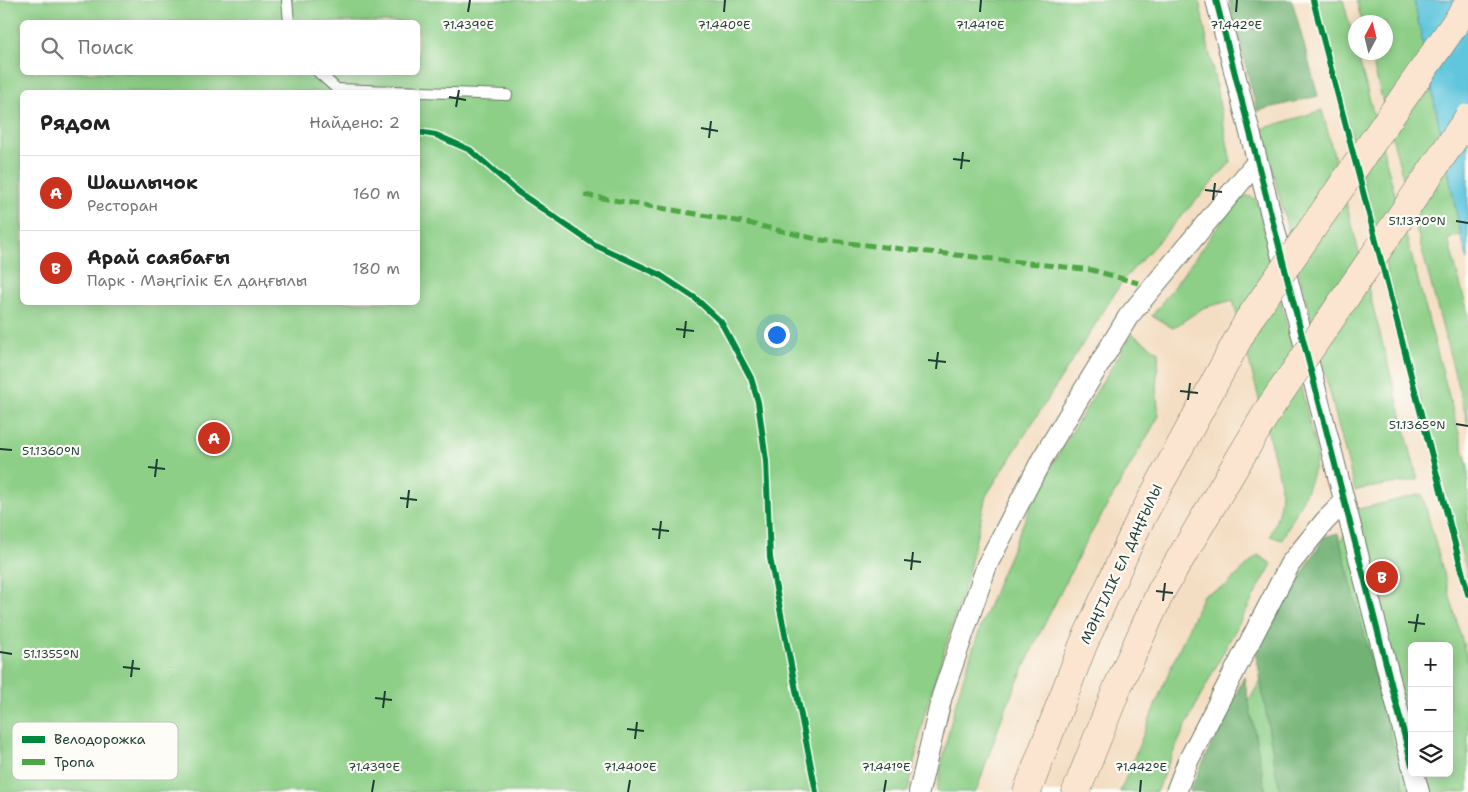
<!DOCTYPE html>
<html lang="ru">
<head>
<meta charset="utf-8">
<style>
  :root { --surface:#fff; --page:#f2f2f2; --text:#222; --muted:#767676; --line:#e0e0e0; --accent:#c8321e }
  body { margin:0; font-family:"Shantell Sans",sans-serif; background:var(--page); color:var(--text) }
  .controls { position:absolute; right:15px; bottom:15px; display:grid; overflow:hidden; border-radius:8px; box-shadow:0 2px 12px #0003 }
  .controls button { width:45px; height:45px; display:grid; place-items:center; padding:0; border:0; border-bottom:1px solid var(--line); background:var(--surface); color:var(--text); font:25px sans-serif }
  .compass { position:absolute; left:1348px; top:15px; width:45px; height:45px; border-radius:50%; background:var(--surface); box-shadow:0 2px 12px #0003; rotate:7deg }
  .you { position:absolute; left:776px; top:334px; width:18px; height:18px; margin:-12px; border:4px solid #fff; border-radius:50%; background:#1a73e8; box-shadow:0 0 0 8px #1a73e833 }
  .badge { display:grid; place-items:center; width:32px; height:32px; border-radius:50%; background:var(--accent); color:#fff; font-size:16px; font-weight:700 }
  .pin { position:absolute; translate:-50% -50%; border:2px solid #fff; box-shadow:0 1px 5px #0006 }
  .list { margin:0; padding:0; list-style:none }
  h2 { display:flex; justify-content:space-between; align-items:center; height:65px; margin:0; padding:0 20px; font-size:21px }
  h2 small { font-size:16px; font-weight:400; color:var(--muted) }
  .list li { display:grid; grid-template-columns:32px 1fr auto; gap:15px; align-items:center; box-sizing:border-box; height:75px; padding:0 20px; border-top:1px solid var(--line) }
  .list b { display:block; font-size:19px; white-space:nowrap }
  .list p { margin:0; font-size:16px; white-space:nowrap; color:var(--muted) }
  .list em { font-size:16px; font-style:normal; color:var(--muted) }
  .icon { flex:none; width:28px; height:28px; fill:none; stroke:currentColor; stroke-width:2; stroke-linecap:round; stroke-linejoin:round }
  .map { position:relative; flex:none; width:1468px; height:792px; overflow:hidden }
  .search { position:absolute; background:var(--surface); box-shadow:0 2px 12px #0003; left:20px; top:20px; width:400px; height:55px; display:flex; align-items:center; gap:12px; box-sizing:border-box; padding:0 18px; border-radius:8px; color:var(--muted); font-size:19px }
  .panel { position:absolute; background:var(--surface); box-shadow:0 2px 12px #0003; left:20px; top:90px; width:400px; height:215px; border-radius:8px }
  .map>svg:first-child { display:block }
  .green { fill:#8dcf87; stroke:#56865e; fill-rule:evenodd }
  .forest { fill:#72b274; stroke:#487854 }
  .water { fill:#60c6dd; stroke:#408288 }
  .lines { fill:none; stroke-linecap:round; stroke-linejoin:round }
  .service-casing { stroke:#6a7566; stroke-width:12 }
  .minor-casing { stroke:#6a7566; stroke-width:22 }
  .secondary-casing { stroke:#6a7566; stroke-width:29 }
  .service { stroke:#fff; stroke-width:10 }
  .minor { stroke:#fff; stroke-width:20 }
  .secondary { stroke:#fce5d0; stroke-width:28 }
  .secondary-bridge-casing { stroke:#6a7566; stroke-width:29; stroke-linecap:butt }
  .secondary-bridge { stroke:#fce5d0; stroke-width:28 }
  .quiet { stroke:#4fa644; stroke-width:5; stroke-dasharray:10 5; stroke-linecap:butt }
  .cycleway-casing { stroke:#fdfcf7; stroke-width:9 }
  .cycleway { stroke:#00873e; stroke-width:6 }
  .ticks { fill:none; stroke:#1f3d34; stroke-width:2 }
  .labels { text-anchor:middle; stroke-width:4.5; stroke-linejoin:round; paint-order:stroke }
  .street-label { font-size:14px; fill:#1f3d34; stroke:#fdfcf7 }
  .key { fill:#fdfcf7; stroke:#bac3bc; stroke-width:1 }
  .key-label { font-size:14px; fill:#1f3d34 }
  .ticks-label { font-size:12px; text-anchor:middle; fill:#1f3d34; stroke:#fdfcf7; stroke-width:4.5; stroke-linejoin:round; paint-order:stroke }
</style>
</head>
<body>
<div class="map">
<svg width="1468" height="792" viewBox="0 0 1468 792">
  <rect width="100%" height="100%" fill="#fdfcf7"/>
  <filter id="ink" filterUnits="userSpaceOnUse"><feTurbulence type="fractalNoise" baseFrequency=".02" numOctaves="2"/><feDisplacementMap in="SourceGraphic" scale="10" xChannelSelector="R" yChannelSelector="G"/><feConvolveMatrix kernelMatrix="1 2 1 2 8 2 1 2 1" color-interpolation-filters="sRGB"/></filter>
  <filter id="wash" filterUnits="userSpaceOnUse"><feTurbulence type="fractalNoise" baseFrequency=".0096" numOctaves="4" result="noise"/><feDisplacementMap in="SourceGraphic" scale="20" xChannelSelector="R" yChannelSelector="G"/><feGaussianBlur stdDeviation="1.12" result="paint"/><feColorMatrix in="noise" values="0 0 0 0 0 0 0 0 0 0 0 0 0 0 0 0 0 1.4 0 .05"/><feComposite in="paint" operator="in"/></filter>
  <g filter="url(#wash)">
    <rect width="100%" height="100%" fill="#f4dec3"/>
    <g class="green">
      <path d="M 0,0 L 1199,0 L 1231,162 L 1124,279 L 986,496 L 967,578 L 925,712 L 908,792 L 0,792 ZM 22,22 L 418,22 L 418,72 L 22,72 ZM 22,92 L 418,92 L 418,302 L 22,302 Z"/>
      <path d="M 1315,0 L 1343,0 L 1468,467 L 1468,577 Z"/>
      <path d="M 1356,0 L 1414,0 L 1461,235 L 1448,239 L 1468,313 L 1468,424 L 1370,53 L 1386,52 L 1386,22 L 1362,22 Z"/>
      <path d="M 1322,110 L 1418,480 L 1355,490 L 1262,129 Z"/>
      <path d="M 1248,196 L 1255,199 L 1259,209 L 1317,455 C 1313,485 1295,513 1282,540 L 1270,536 C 1278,517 1283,501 1280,479 L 1233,300 L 1203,308 L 1173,328 L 1152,316 L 1240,197 Z"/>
      <path d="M 1132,334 L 1159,352 L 1156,386 L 1159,416 L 1085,544 L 1037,639 L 1005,709 L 976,792 L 936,792 C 943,761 948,730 957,699 C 976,633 1003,567 1032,504 C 1061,445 1098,390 1132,334 Z"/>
      <path d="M 1422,494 L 1468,662 L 1468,792 L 1204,792 L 1216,758 L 1359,509 ZM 1412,646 L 1449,646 L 1449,773 L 1412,773 Z"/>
      <path d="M 1258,555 L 1272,564 C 1230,639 1189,713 1156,792 L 1120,792 L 1168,674 L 1203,595 L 1226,586 Z"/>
    </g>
    <g class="forest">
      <path d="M 1229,0 L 1292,0 L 1318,96 L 1257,111 Z"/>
      <path d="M 1338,533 L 1405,792 L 1281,792 L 1276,774 L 1256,652 L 1324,537 Z"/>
      <path d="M 1244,677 L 1266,792 L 1189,792 Z"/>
    </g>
    <path class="water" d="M 1414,0 L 1468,0 L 1468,261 L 1461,235 Z"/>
  </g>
  <g filter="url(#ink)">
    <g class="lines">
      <defs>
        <g id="service">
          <path d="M 287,0 L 289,22"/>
          <path d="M 318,72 L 337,89 L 507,95"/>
        </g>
        <g id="minor">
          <path d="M 1216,0 L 1412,765"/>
          <path d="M 1414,773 L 1419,792"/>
          <path d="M 919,792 L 942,696 L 987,565 L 1042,459 L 1128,317 L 1257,162"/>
          <path d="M 1176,792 L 1188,761 L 1290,564 L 1325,521 L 1344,502"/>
        </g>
        <g id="secondary">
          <path d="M 1027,792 L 1083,645 L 1138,524 L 1249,319"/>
          <path d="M 1076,792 L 1118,686 L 1161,591 L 1269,409"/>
        </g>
      </defs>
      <use href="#service" class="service-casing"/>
      <use href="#minor" class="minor-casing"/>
      <use href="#secondary" class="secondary-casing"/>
      <use href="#service" class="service"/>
      <use href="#minor" class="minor"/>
      <use href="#secondary" class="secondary"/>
      <defs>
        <g id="secondary-bridge">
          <path d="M 1249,319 L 1468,5"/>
          <path d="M 1269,409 L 1468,118"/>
        </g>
      </defs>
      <use href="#secondary-bridge" class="secondary-bridge-casing"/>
      <use href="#secondary-bridge" class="secondary-bridge"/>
      <path class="quiet" d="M 584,195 L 743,222 L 821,240 L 1092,270 L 1138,283"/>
      <defs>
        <g id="cycleway">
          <path d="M 1216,0 L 1412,765"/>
          <path d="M 1313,0 L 1468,594"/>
          <path d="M 418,132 L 436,135 L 470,150 L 518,192 L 595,245 L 660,275 L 695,298 L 721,322 L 751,378 L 758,402 L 766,461 L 770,558 L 816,792"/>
        </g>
      </defs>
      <use href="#cycleway" class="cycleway-casing"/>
      <use href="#cycleway" class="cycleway"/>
    </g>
  </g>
  <path class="ticks" d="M 468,12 L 470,0M 724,12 L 725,0M 980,12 L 981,0M 1236,12 L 1237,0M 449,97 L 466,100M 456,107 L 459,90M 701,128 L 718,131M 709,138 L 711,121M 953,159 L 970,161M 961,169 L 963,152M 1205,190 L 1222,192M 1213,200 L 1215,183M 1456,221 L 1468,223M 676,329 L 694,331M 684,338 L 686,321M 928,360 L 946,362M 936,369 L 938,352M 1180,391 L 1198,393M 1188,400 L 1190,383M 1456,424 L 1468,426M 0,449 L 12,450M 148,467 L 165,469M 155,477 L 157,459M 400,498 L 417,500M 407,508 L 409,490M 652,529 L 669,531M 659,539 L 661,521M 904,560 L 921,562M 911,570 L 913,552M 1156,591 L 1173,593M 1163,601 L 1165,583M 1408,622 L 1425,624M 1415,632 L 1418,614M 0,652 L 12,654M 123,667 L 140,669M 131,677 L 133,660M 375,698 L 392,700M 383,708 L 385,691M 627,729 L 644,731M 635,739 L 637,722M 372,792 L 374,780M 628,792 L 630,780M 884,792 L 886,780M 1140,792 L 1141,780"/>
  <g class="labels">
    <g class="street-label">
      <text transform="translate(1121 564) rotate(-65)" y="5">МӘҢГІЛІК ЕЛ ДАҢҒЫЛЫ</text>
    </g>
  </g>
  <rect x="12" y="722" width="166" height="58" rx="8" class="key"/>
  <rect x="22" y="736" width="23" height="7" fill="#00873e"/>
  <rect x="22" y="759" width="23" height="6" fill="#4fa644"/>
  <g class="key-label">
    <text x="54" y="744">Велодорожка</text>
    <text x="54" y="767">Тропа</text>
  </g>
  <g class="ticks-label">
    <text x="468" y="29">71.439°E</text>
    <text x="724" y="29">71.440°E</text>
    <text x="980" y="29">71.441°E</text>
    <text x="1236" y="29">71.442°E</text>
    <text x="1417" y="225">51.1370°N</text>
    <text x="1417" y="429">51.1365°N</text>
    <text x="51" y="455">51.1360°N</text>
    <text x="51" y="658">51.1355°N</text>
    <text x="374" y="771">71.439°E</text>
    <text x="630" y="771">71.440°E</text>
    <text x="886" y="771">71.441°E</text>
    <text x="1141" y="771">71.442°E</text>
  </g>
</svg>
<div class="controls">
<button>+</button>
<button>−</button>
<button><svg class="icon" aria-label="layers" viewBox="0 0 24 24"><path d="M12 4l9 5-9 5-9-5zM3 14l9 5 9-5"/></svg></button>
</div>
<svg class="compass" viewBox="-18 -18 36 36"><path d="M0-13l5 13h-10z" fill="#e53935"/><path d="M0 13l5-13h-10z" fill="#767676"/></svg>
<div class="you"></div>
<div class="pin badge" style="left:214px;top:438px">A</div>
<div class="pin badge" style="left:1382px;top:577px">B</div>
<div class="search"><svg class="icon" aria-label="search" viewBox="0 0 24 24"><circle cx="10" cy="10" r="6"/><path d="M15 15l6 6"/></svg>Поиск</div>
<section class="panel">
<h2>Рядом<small>Найдено: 2</small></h2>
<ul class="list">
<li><span class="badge">A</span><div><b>Шашлычок</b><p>Ресторан</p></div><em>160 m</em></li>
<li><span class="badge">B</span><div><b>Арай саябағы</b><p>Парк · Мәңгілік Ел даңғылы</p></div><em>180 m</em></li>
</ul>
</section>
</div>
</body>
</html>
